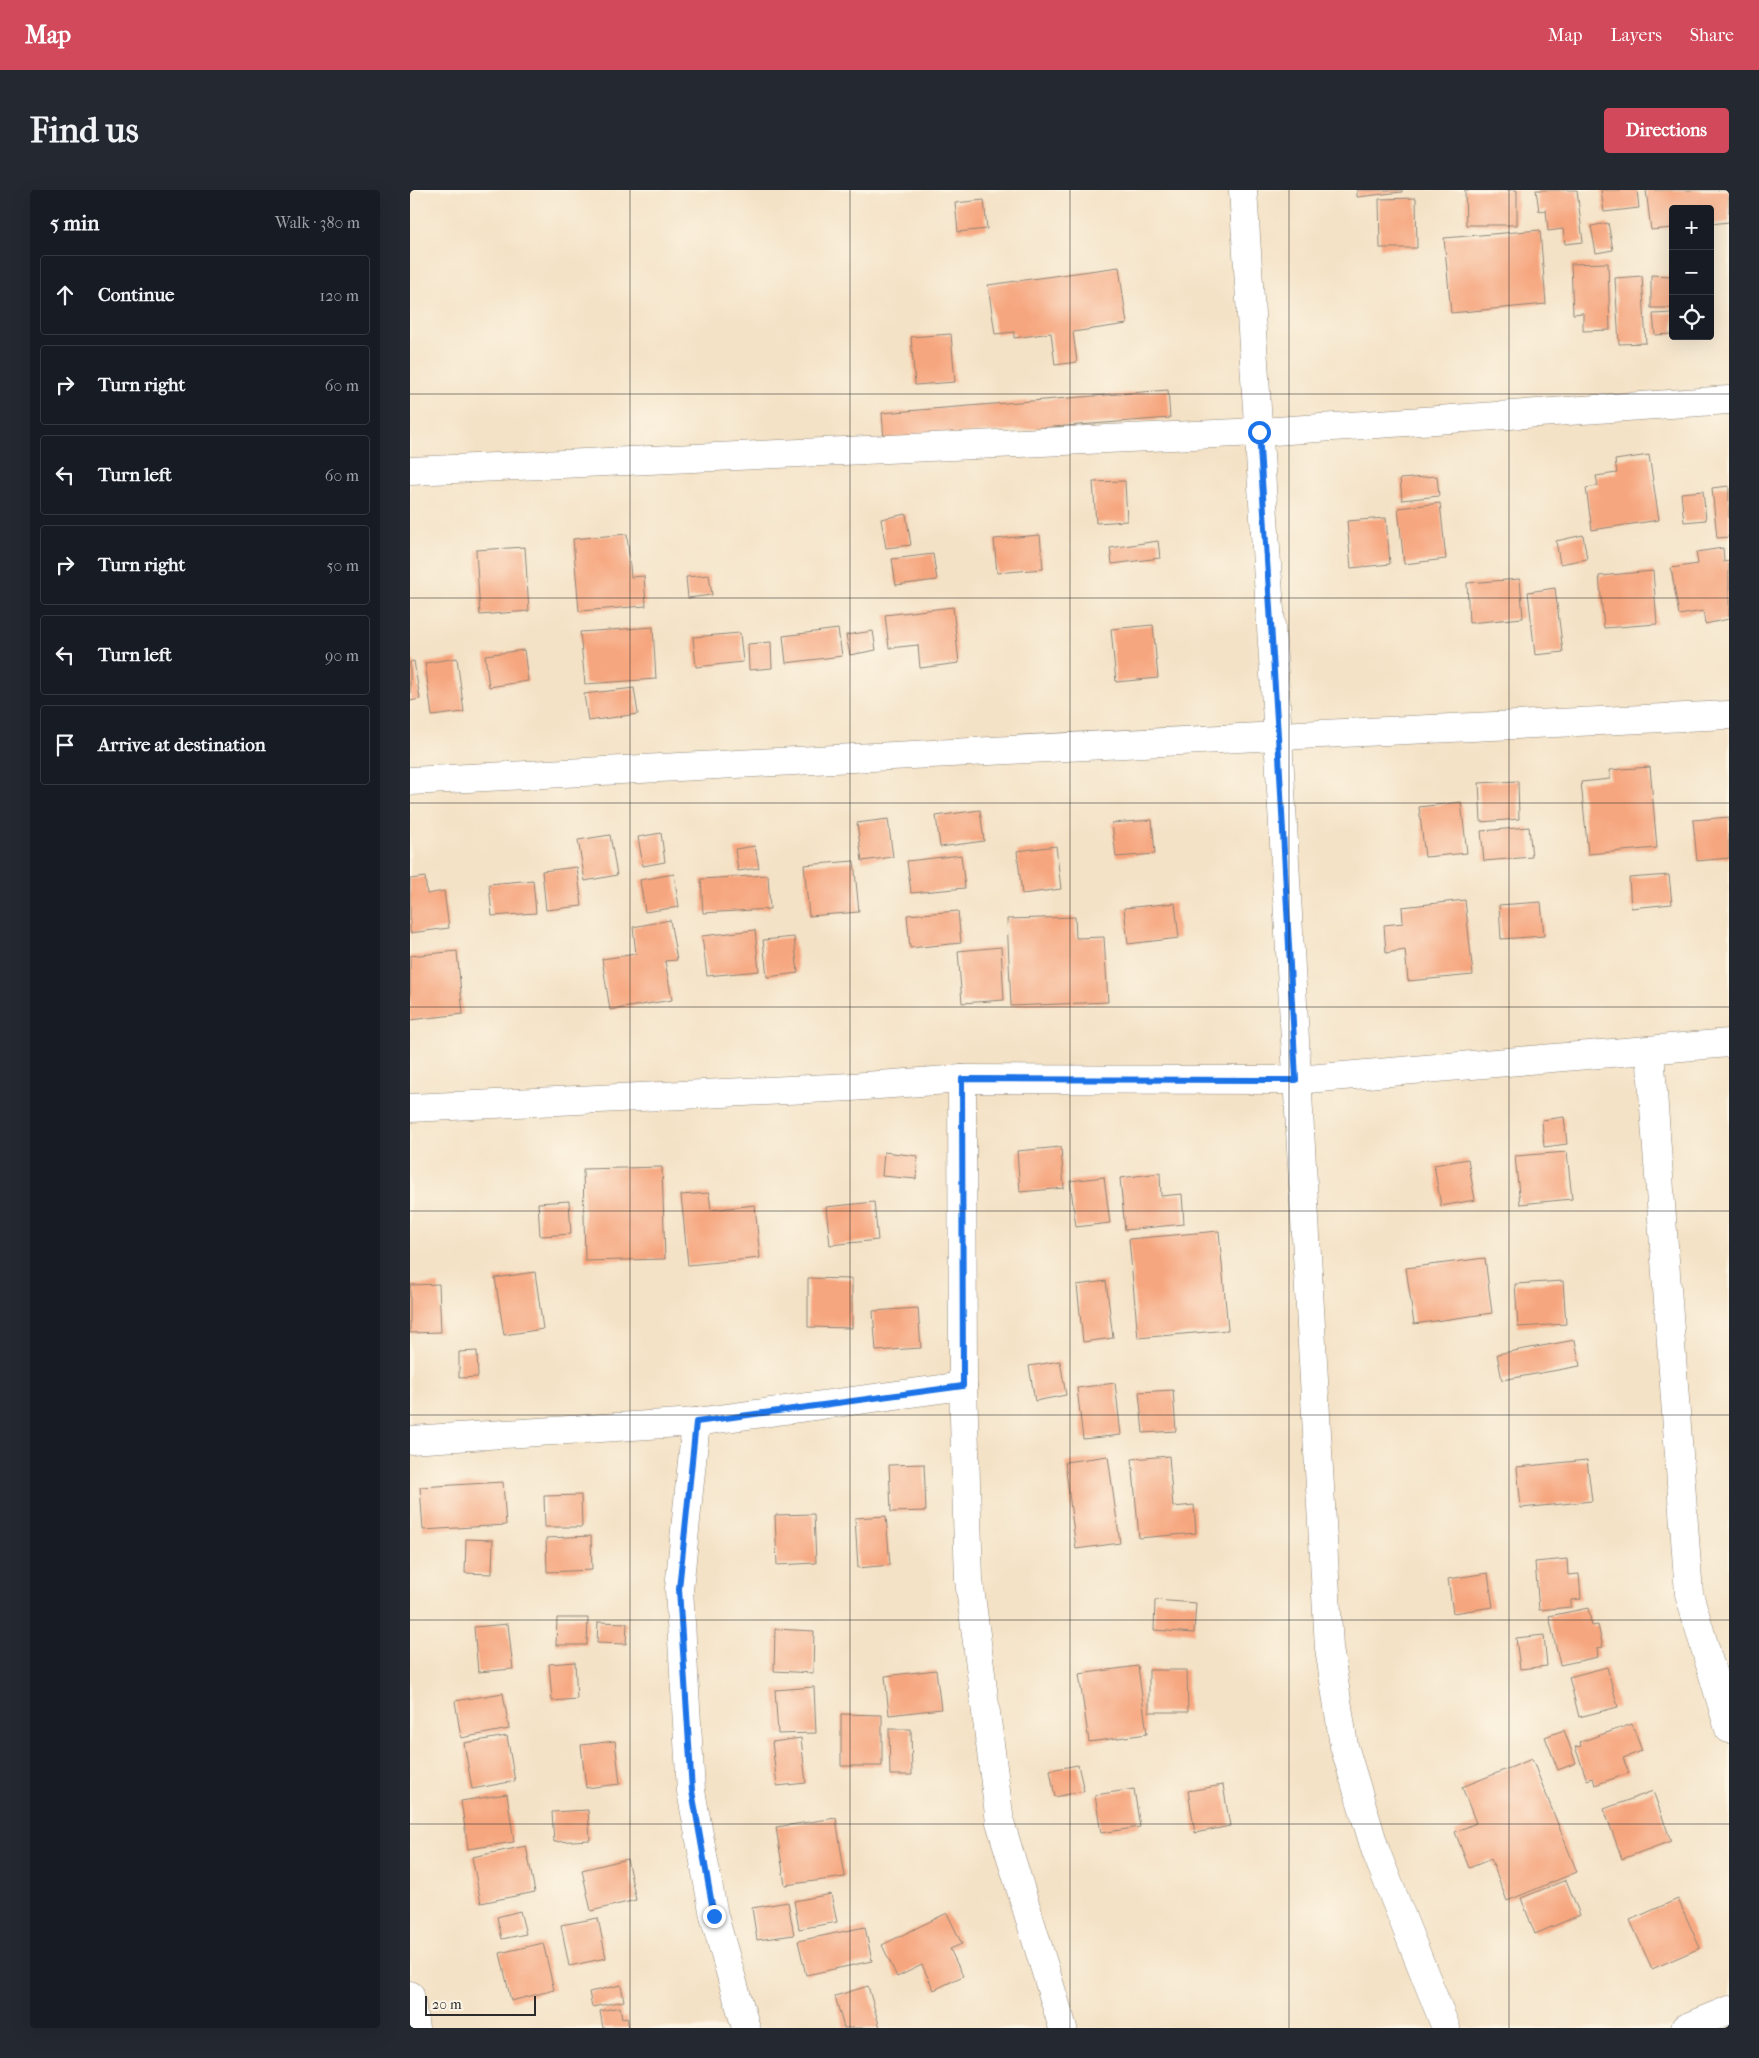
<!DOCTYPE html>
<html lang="en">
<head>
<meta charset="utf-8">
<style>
  :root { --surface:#171b24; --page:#242831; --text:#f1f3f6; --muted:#9ea1a6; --line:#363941; --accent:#d1495b }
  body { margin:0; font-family:"IM FELL French Canon",serif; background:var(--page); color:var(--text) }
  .controls { position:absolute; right:15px; top:15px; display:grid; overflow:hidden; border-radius:5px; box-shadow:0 5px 20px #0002 }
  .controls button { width:45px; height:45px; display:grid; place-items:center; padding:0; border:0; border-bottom:1px solid var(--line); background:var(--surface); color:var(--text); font:25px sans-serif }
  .scale { position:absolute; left:15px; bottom:12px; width:111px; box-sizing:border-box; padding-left:5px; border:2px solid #2b2b2b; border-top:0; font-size:14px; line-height:18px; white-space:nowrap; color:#2b2b2b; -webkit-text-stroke:4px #fcf5e5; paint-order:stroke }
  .stop { position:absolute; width:15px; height:15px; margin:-11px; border:4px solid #1a73e8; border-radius:50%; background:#fff }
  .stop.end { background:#1a73e8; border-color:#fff; box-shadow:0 1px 5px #0008 }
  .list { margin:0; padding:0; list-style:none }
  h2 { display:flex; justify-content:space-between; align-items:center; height:65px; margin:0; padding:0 20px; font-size:21px }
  h2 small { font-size:16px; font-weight:400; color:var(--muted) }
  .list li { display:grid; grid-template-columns:32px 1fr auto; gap:15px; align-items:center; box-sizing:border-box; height:80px; margin:0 10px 10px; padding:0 10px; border:1px solid var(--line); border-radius:5px }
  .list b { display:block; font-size:19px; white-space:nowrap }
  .list em { font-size:16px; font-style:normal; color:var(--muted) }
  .icon { flex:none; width:28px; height:28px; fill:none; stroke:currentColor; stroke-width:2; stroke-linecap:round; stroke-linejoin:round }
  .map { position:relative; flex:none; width:1319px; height:1838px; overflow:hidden; border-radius:5px }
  header { display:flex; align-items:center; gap:30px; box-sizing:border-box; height:70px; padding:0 25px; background:var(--accent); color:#fff }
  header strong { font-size:24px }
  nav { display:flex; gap:28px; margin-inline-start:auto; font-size:18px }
  .intro { display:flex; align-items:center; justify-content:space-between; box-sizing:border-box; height:120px; padding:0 30px }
  h1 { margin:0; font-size:35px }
  .button { padding:12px 22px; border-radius:5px; background:var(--accent); color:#fff; font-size:18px; font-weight:700 }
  main { display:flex; gap:30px; padding:0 30px }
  aside { flex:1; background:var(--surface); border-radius:5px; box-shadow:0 5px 20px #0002 }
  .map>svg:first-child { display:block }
  .building { fill:#f6a67e }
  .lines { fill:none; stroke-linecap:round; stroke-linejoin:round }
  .minor-casing { stroke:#908678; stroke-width:29 }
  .minor { stroke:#fff; stroke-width:28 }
  .route { stroke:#1a73e8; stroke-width:6 }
  .grid { fill:none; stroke:#2b2b2b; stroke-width:1; stroke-opacity:0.55 }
</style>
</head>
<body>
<header>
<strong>Map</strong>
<nav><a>Map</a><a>Layers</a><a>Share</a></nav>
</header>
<div class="intro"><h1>Find us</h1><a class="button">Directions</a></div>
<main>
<aside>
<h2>5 min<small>Walk · 380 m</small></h2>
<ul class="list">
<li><svg class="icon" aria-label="ahead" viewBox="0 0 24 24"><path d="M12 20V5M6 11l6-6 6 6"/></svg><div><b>Continue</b></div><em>120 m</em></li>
<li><svg class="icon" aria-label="right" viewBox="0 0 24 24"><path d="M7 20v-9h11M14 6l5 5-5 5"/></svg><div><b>Turn right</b></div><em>60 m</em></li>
<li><svg class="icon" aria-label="left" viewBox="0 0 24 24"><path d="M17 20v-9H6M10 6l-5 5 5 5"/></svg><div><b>Turn left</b></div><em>60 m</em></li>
<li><svg class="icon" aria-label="right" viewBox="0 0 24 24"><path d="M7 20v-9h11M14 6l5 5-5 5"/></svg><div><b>Turn right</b></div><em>50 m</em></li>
<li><svg class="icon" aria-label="left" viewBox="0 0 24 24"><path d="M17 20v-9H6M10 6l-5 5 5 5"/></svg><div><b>Turn left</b></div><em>90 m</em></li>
<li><svg class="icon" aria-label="arrive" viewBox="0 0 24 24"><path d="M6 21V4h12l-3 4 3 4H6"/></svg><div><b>Arrive at destination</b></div></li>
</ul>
</aside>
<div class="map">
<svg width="1319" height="1838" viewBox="0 0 1319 1838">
  <rect width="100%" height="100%" fill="#fcf5e5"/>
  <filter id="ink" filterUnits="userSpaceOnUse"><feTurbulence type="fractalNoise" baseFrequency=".02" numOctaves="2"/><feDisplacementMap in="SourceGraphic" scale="10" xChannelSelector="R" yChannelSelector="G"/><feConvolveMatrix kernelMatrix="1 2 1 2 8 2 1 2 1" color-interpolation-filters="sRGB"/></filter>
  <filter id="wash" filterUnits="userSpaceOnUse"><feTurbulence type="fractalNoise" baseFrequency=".0096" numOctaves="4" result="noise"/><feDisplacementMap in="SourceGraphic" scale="20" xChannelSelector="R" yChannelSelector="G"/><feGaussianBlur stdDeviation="1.12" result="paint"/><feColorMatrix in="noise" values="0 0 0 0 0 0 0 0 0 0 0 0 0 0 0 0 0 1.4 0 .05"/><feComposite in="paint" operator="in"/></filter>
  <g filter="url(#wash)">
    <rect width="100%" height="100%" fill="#f4e2c6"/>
    <g id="blocks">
      <g class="building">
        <path d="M 947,0 L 992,0 L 992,2 L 947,7 Z"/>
        <path d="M 1055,0 L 1107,0 L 1107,35 L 1056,35 Z"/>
        <path d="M 1126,0 L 1167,0 L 1173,52 L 1155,54 L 1153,39 L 1138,41 L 1136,20 L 1129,21 Z"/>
        <path d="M 1191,0 L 1227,0 L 1229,18 L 1194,22 Z"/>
        <path d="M 1236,0 L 1319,0 L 1319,32 L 1300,34 L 1300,19 L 1263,19 L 1263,38 L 1241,40 Z"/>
        <path d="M 1006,8 L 1007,58 L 970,58 L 969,9 Z"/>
        <path d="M 574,10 L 577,39 L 548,42 L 545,13 Z"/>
        <path d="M 1198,33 L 1203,60 L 1186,63 L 1181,36 Z"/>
        <path d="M 1130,40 L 1136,114 L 1041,123 L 1034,48 Z"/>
        <path d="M 1198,73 L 1200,140 L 1173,141 L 1173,123 L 1163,124 L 1161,74 Z"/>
        <path d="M 709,77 L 717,134 L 663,142 L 667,172 L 645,175 L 641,143 L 604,148 L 604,142 L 585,144 L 578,95 Z"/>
        <path d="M 1241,85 L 1263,86 L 1263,118 L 1241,118 Z"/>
        <path d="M 1232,86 L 1236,153 L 1209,154 L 1205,88 Z"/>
        <path d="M 1263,123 L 1263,144 L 1245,145 L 1243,124 Z"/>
        <path d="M 541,144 L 545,192 L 505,195 L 501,147 Z"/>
        <path d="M 758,200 L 760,228 L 474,250 L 472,223 Z"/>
        <path d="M 1239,265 L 1249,330 L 1182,340 L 1176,298 L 1188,296 L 1186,286 L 1207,283 L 1205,270 Z"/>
        <path d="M 1027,286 L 1029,306 L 992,310 L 990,289 Z"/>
        <path d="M 715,291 L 717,331 L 686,333 L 683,292 Z"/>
        <path d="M 1319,296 L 1319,347 L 1307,348 L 1302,298 Z"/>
        <path d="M 1293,301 L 1296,330 L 1274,332 L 1271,303 Z"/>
        <path d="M 1030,313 L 1036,369 L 994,374 L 988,318 Z"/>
        <path d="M 496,324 L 501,355 L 476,358 L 471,329 Z"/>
        <path d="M 976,328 L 980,374 L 941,378 L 937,331 Z"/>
        <path d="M 217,344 L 221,387 L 234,386 L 236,416 L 169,421 L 163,349 Z"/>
        <path d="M 630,345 L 633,379 L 587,383 L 584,349 Z"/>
        <path d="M 1173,345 L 1177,369 L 1150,374 L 1146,351 Z"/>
        <path d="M 748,351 L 750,368 L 702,374 L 700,358 Z"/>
        <path d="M 115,357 L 119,421 L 70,425 L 66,360 Z"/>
        <path d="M 1313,358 L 1314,372 L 1319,371 L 1319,429 L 1295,434 L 1293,421 L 1269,425 L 1261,378 L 1288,374 L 1286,362 Z"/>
        <path d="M 523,364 L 527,390 L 486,395 L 482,369 Z"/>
        <path d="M 1243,381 L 1247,434 L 1194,438 L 1189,386 Z"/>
        <path d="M 299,385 L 302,405 L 278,408 L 276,387 Z"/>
        <path d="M 1110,389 L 1113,428 L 1059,433 L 1057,393 Z"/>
        <path d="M 1145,398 L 1153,462 L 1125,465 L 1118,402 Z"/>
        <path d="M 543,417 L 549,473 L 510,478 L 508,455 L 479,458 L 475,425 Z"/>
        <path d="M 743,435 L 748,488 L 706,492 L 701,439 Z"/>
        <path d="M 243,437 L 246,489 L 175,494 L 170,442 Z"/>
        <path d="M 428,439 L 432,466 L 376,473 L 373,446 Z"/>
        <path d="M 463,441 L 466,460 L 440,465 L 436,445 Z"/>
        <path d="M 330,443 L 333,472 L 286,477 L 283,447 Z"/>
        <path d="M 361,452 L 362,478 L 339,480 L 338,454 Z"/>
        <path d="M 114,460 L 118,491 L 79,497 L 75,465 Z"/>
        <path d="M 47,468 L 54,522 L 22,526 L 15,473 Z"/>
        <path d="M 4,471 L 10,509 L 0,511 L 0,472 Z"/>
        <path d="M 224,498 L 228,524 L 178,531 L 174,504 Z"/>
        <path d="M 1240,577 L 1247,658 L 1178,664 L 1171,592 L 1200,589 L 1199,580 Z"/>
        <path d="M 1108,591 L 1109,629 L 1071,632 L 1069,593 Z"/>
        <path d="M 1051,612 L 1057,663 L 1015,667 L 1009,617 Z"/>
        <path d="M 570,620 L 574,651 L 530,657 L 526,626 Z"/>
        <path d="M 1319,627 L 1319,668 L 1287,671 L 1283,630 Z"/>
        <path d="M 478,629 L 483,667 L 452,671 L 447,633 Z"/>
        <path d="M 742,630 L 745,664 L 706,667 L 702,633 Z"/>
        <path d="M 1119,637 L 1122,667 L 1074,671 L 1071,641 Z"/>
        <path d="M 251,643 L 255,672 L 233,676 L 228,647 Z"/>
        <path d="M 200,645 L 207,685 L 175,691 L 168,650 Z"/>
        <path d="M 345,656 L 349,678 L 328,681 L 325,659 Z"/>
        <path d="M 646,656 L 651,699 L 612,704 L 607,661 Z"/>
        <path d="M 551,665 L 555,698 L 501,703 L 497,671 Z"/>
        <path d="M 444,671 L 449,722 L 399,726 L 394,675 Z"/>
        <path d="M 167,677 L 172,716 L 136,720 L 132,681 Z"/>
        <path d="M 264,684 L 269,717 L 235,722 L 230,690 Z"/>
        <path d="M 358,685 L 360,719 L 293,723 L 291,689 Z"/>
        <path d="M 1259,685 L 1262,714 L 1221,718 L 1219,688 Z"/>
        <path d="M 15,687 L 17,704 L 34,701 L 39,738 L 0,743 L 0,689 Z"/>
        <path d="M 123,690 L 126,723 L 82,726 L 79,694 Z"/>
        <path d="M 1055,710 L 1063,785 L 998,791 L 995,760 L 976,763 L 974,735 L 993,733 L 992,717 Z"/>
        <path d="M 1131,712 L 1134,746 L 1091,749 L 1089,715 Z"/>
        <path d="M 765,713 L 769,748 L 718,754 L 714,718 Z"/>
        <path d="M 548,721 L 551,753 L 500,758 L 497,725 Z"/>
        <path d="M 665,727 L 666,748 L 694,747 L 698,812 L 601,816 L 597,729 Z"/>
        <path d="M 260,730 L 267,770 L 255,771 L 262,810 L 200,820 L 192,769 L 226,764 L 223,737 Z"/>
        <path d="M 345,740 L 349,781 L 297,786 L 292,746 Z"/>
        <path d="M 384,747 L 388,783 L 357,787 L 353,750 Z"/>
        <path d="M 591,757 L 594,810 L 552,813 L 548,761 Z"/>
        <path d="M 47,761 L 53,824 L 0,830 L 0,766 Z"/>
        <path d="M 1154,927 L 1157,954 L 1134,957 L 1132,930 Z"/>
        <path d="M 651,957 L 654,998 L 610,1002 L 607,961 Z"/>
        <path d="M 474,962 L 508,966 L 506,989 L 472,986 Z"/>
        <path d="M 1157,962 L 1162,1009 L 1110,1014 L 1105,966 Z"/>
        <path d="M 1058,969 L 1065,1010 L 1031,1016 L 1024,975 Z"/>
        <path d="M 252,977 L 255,1069 L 175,1071 L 173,979 Z"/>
        <path d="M 750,983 L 751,1006 L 772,1004 L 774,1034 L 715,1040 L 710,988 Z"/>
        <path d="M 694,987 L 700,1033 L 666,1037 L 660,991 Z"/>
        <path d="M 299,1003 L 301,1020 L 345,1015 L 350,1068 L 278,1075 L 271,1005 Z"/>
        <path d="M 159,1011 L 161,1044 L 130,1046 L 128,1013 Z"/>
        <path d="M 464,1012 L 468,1050 L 420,1055 L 416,1017 Z"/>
        <path d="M 809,1041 L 818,1140 L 728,1148 L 719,1049 Z"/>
        <path d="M 1075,1068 L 1082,1123 L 1004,1134 L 996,1078 Z"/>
        <path d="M 125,1082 L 133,1139 L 94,1145 L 85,1088 Z"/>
        <path d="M 398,1088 L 442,1089 L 442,1138 L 398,1137 Z"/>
        <path d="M 696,1091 L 703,1148 L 673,1152 L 667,1095 Z"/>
        <path d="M 1153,1091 L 1156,1134 L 1108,1137 L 1105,1094 Z"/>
        <path d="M 29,1094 L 31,1142 L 0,1143 L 0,1095 Z"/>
        <path d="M 508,1118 L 511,1158 L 466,1161 L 463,1121 Z"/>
        <path d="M 1165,1150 L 1170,1176 L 1092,1190 L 1087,1164 Z"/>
        <path d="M 67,1161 L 68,1187 L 49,1188 L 49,1162 Z"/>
        <path d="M 650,1171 L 656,1205 L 625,1211 L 619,1176 Z"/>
        <path d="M 705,1193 L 711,1245 L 673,1249 L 667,1198 Z"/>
        <path d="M 763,1200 L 766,1241 L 733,1243 L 729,1202 Z"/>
        <path d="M 698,1266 L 710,1353 L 666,1359 L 655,1272 Z"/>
        <path d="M 759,1266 L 763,1317 L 784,1315 L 786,1343 L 729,1348 L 722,1269 Z"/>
        <path d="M 1177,1270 L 1182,1311 L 1111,1318 L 1107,1277 Z"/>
        <path d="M 514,1274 L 516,1321 L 481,1322 L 479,1275 Z"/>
        <path d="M 93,1292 L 96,1335 L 13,1340 L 10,1297 Z"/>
        <path d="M 171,1305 L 172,1337 L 135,1337 L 134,1306 Z"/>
        <path d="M 404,1324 L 406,1373 L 367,1375 L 365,1325 Z"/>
        <path d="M 476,1326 L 480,1375 L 448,1378 L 445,1328 Z"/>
        <path d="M 181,1346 L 182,1380 L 137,1382 L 136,1348 Z"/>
        <path d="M 56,1349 L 83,1350 L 82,1384 L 55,1383 Z"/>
        <path d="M 1157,1369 L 1158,1385 L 1169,1384 L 1171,1409 L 1161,1410 L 1161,1417 L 1129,1420 L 1125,1372 Z"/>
        <path d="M 1078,1383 L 1083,1417 L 1043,1423 L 1038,1389 Z"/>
        <path d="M 745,1410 L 786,1413 L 784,1443 L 744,1440 Z"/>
        <path d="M 1178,1418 L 1182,1436 L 1188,1435 L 1193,1457 L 1187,1458 L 1188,1467 L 1150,1475 L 1139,1426 Z"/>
        <path d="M 147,1428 L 178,1428 L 177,1455 L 146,1455 Z"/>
        <path d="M 188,1432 L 217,1433 L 216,1454 L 187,1453 Z"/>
        <path d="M 98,1434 L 103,1479 L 68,1482 L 64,1437 Z"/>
        <path d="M 365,1439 L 404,1441 L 403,1483 L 364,1481 Z"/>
        <path d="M 1134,1445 L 1137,1476 L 1110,1479 L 1106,1448 Z"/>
        <path d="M 165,1472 L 167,1509 L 142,1511 L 139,1474 Z"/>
        <path d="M 728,1476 L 737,1544 L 679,1552 L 669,1484 Z"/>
        <path d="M 1197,1477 L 1208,1517 L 1169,1527 L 1159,1487 Z"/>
        <path d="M 526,1480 L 531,1519 L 479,1525 L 475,1486 Z"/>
        <path d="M 739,1480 L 777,1480 L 778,1522 L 739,1522 Z"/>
        <path d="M 404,1497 L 406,1543 L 368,1544 L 365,1500 Z"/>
        <path d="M 93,1503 L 99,1539 L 51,1548 L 45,1511 Z"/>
        <path d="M 431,1524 L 472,1525 L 472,1576 L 431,1576 Z"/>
        <path d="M 1222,1534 L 1232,1561 L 1213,1568 L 1219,1583 L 1185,1595 L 1183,1588 L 1177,1590 L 1165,1557 L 1171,1556 L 1170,1552 Z"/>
        <path d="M 479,1539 L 501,1539 L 502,1585 L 480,1585 Z"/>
        <path d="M 1154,1540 L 1166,1573 L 1148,1580 L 1135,1547 Z"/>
        <path d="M 97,1546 L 105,1591 L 62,1599 L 54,1553 Z"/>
        <path d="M 391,1548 L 396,1593 L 367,1596 L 362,1552 Z"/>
        <path d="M 205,1551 L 210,1594 L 176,1598 L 171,1555 Z"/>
        <path d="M 1122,1569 L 1167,1682 L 1097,1711 L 1081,1669 L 1059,1678 L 1045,1642 L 1066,1633 L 1052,1597 Z"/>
        <path d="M 668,1575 L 674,1601 L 645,1607 L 640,1580 Z"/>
        <path d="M 813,1595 L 820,1636 L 785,1643 L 778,1601 Z"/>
        <path d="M 724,1599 L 730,1637 L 691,1643 L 685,1605 Z"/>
        <path d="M 1243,1601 L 1261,1651 L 1212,1669 L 1194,1619 Z"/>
        <path d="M 97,1604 L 104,1652 L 58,1659 L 51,1611 Z"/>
        <path d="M 178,1620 L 180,1650 L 144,1652 L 142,1622 Z"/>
        <path d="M 426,1628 L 435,1687 L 375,1695 L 366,1637 Z"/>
        <path d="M 116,1656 L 125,1702 L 71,1713 L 62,1667 Z"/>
        <path d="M 217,1669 L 226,1710 L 181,1721 L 172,1680 Z"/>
        <path d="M 1156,1690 L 1170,1725 L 1125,1744 L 1111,1708 Z"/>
        <path d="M 421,1704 L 427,1732 L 389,1739 L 384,1711 Z"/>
        <path d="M 1268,1709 L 1290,1758 L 1242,1779 L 1220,1730 Z"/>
        <path d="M 378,1712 L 384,1745 L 347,1750 L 342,1718 Z"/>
        <path d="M 110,1721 L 116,1744 L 92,1749 L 87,1727 Z"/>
        <path d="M 537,1723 L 552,1754 L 540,1759 L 553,1786 L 524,1800 L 512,1775 L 487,1787 L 472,1755 Z"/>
        <path d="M 188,1728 L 196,1768 L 159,1776 L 151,1735 Z"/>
        <path d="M 455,1737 L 462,1771 L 396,1785 L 388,1751 Z"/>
        <path d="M 133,1753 L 144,1800 L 101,1811 L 90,1763 Z"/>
        <path d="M 211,1795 L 214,1811 L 182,1817 L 179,1802 Z"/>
        <path d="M 458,1796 L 470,1838 L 434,1838 L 425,1806 Z"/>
        <path d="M 210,1817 L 212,1828 L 217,1827 L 219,1838 L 193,1838 L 190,1821 Z"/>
      </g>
    </g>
  </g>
  <g filter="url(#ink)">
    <use href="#blocks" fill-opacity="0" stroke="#908678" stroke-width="1"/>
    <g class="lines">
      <defs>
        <g id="minor">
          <path d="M 833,0 L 868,546 L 919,1458 L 934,1556 L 966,1662 L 1036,1838"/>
          <path d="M 0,281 L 849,242 L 1319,210"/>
          <path d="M 0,591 L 868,546 L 1319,525"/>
          <path d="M 1240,861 L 1279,1404 L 1319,1539"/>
          <path d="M 552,889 L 553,1196 L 559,1390 L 590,1632 L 653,1838"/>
          <path d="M 0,918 L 441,897 L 552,889 L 886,890 L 1319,853"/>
          <path d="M 286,1232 L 269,1399 L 281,1601 L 304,1726 L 336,1838"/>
          <path d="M 0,1250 L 286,1232 L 553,1196"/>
          <path d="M 0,1805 L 5,1838"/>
          <path d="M 1275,1838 L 1319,1820"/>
        </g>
      </defs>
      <use href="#minor" class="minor-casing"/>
      <use href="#minor" class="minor"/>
    </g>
  </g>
  <g class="lines" filter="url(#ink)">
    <path class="route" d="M 304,1726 L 282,1601 L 269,1399 L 286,1232 L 553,1196 L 552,889 L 886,890 L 868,546 L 849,242"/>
  </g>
  <path class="grid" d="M 220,0 L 220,1838M 440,0 L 440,1838M 660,0 L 660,1838M 879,0 L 879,1838M 1099,0 L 1099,1838M 0,204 L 1319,204M 0,408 L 1319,408M 0,613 L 1319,613M 0,817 L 1319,817M 0,1021 L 1319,1021M 0,1225 L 1319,1225M 0,1430 L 1319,1430M 0,1634 L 1319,1634"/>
</svg>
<div class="controls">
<button>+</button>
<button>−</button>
<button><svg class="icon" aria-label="locate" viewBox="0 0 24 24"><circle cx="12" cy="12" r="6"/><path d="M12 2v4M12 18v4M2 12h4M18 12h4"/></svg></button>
</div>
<div class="scale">20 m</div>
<div class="stop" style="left:849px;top:242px"></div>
<div class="stop end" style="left:304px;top:1726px"></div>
</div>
</main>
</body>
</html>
